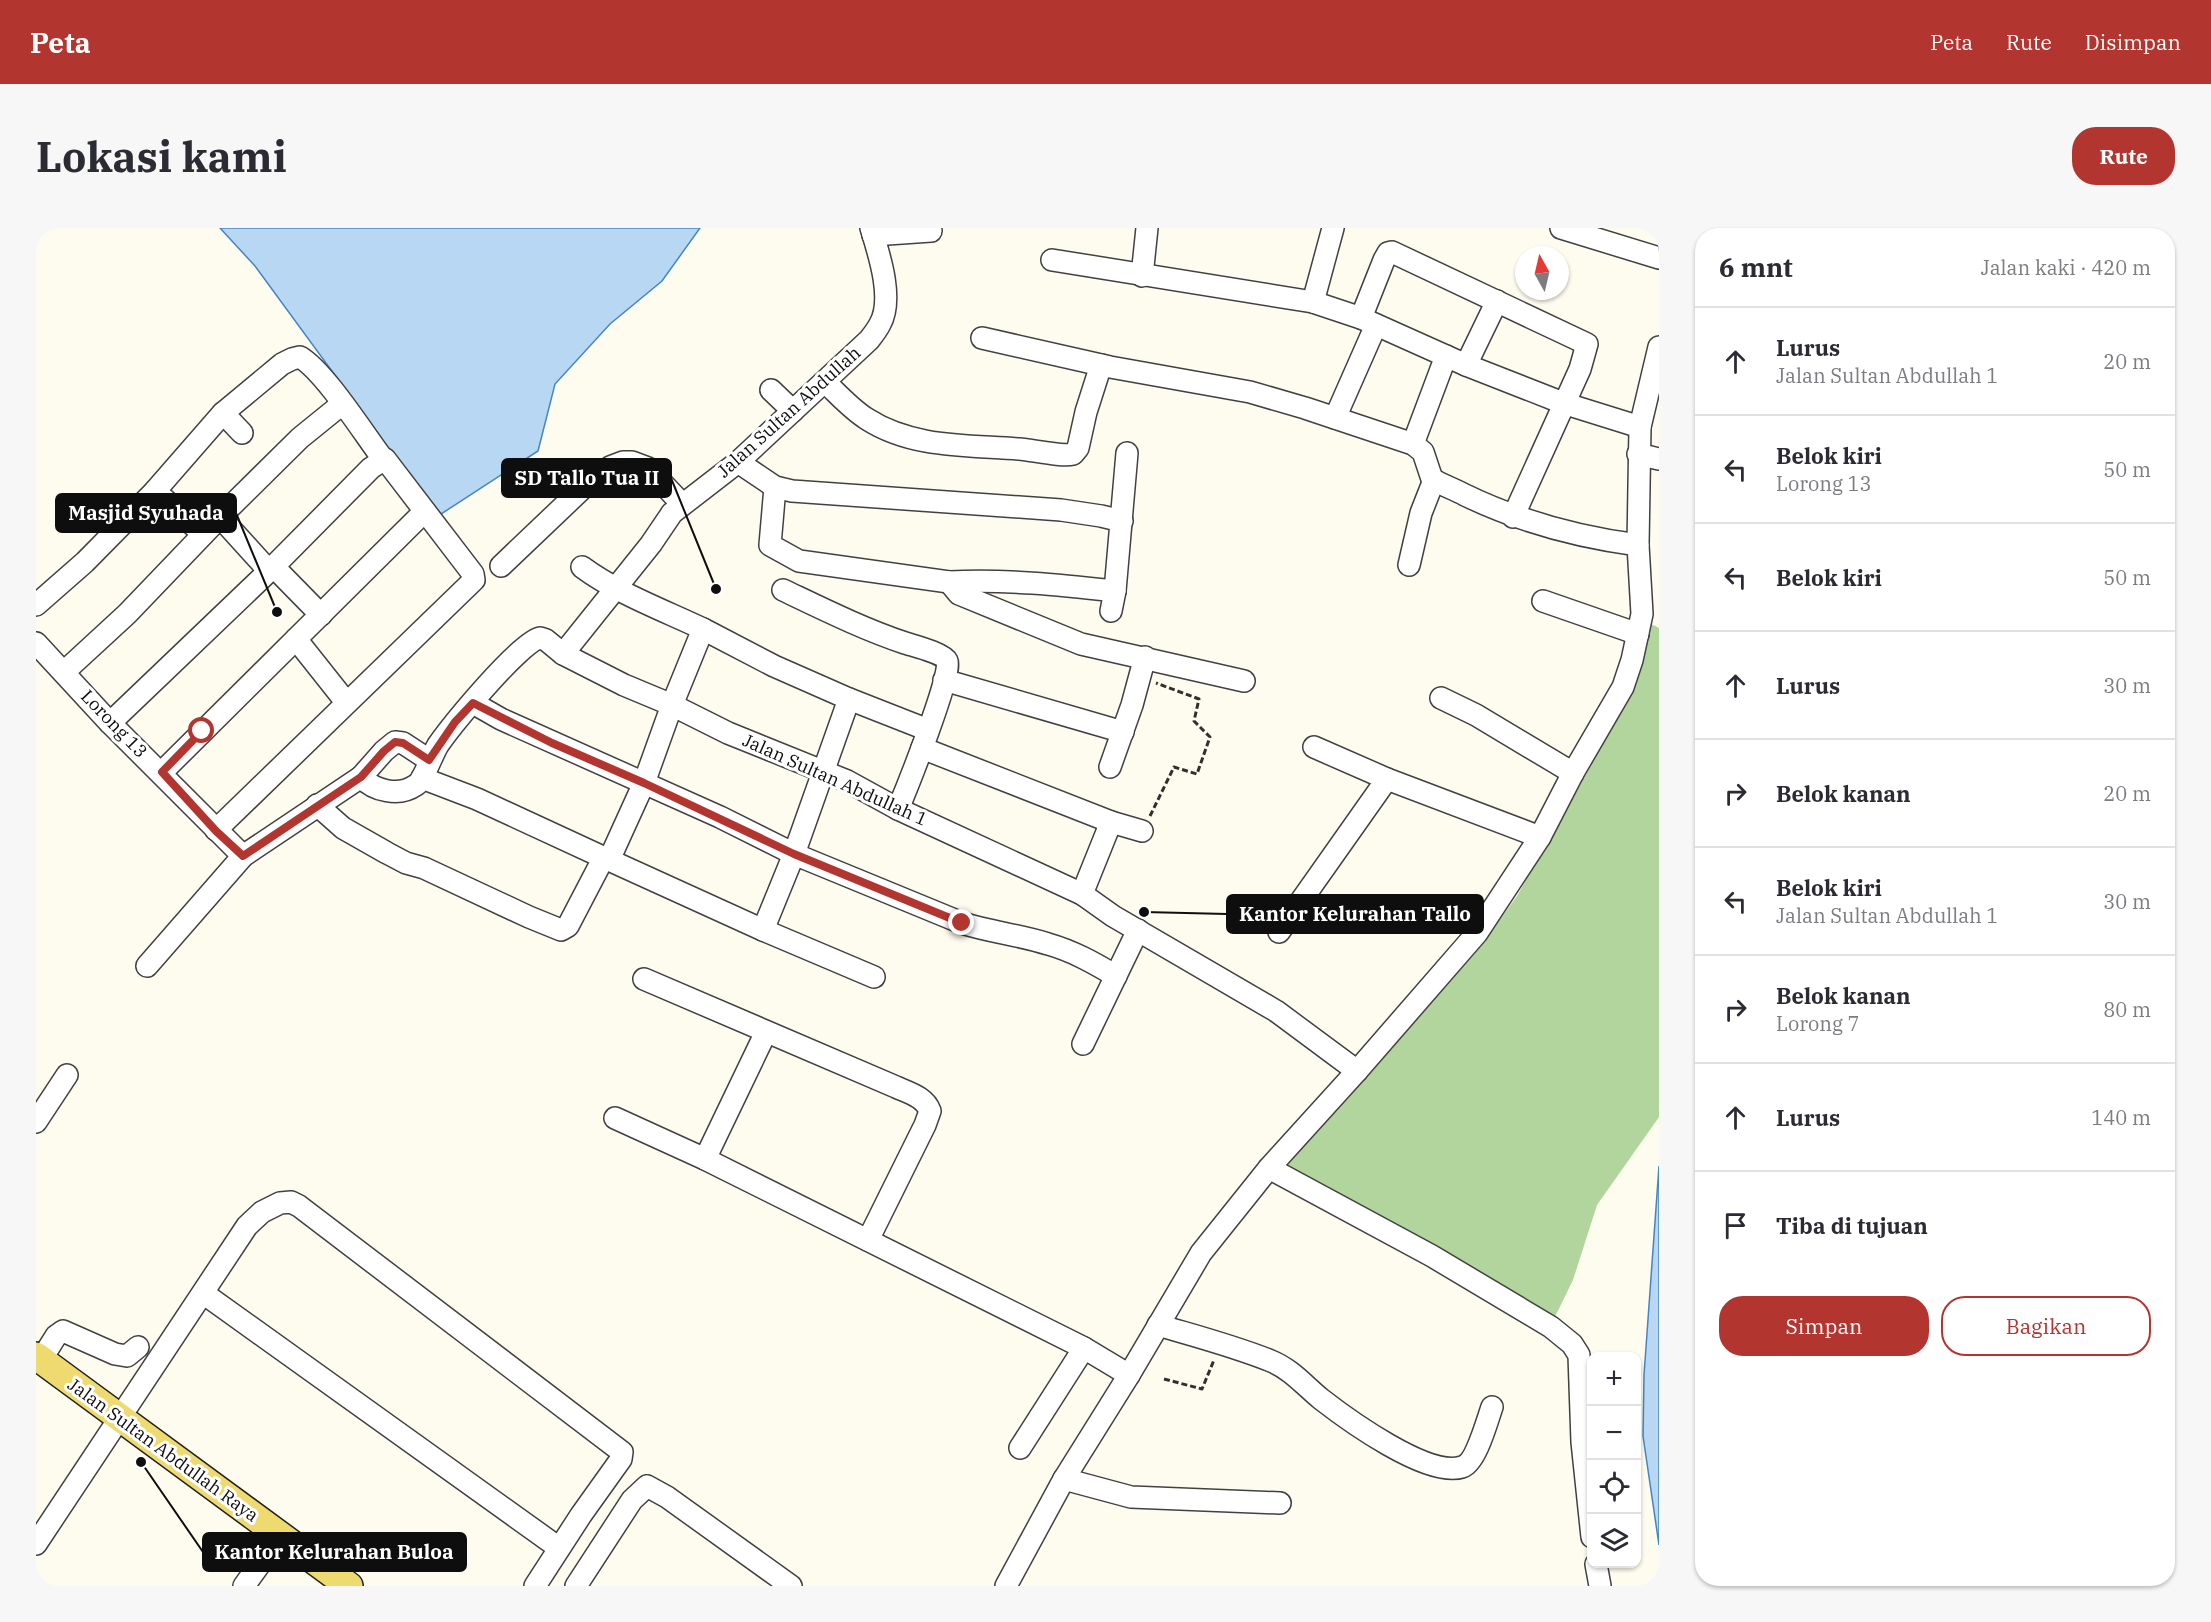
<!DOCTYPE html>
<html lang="id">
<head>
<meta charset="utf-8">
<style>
  :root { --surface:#fff; --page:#f7f7f7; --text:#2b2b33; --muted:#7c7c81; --line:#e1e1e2; --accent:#b33530 }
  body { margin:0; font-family:"IBM Plex Serif",serif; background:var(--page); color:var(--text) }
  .controls { position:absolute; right:18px; bottom:18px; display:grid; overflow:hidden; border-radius:12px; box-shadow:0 2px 4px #0004 }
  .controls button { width:54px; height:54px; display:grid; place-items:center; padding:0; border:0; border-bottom:2px solid var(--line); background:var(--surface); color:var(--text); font:30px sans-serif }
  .compass { position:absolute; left:1479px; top:18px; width:54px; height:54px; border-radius:50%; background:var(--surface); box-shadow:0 2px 4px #0004; rotate:352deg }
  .stop { position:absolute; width:18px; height:18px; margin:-14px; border:4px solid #b33530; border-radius:50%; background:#fff }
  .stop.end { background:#b33530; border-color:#fff; box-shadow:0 2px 6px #0008 }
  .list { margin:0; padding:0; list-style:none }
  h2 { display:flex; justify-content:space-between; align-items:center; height:78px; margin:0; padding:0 24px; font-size:26px }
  h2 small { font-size:20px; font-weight:400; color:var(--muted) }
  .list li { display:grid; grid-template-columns:39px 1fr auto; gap:18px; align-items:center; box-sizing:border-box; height:108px; padding:0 24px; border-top:2px solid var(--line) }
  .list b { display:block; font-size:22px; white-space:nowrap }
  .list p { margin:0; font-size:20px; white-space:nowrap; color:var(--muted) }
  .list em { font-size:20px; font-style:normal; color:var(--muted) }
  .actions { display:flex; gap:12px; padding:18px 24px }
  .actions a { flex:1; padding:14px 0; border:2px solid var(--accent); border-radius:24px; text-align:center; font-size:21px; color:var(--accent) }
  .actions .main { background:var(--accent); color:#fff }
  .icon { flex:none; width:33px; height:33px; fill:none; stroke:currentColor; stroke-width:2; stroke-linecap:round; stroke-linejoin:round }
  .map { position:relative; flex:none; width:1623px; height:1358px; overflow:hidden; border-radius:24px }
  header { display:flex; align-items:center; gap:36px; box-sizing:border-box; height:84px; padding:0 30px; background:var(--accent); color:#fff }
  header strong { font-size:28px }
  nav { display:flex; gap:33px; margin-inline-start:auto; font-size:21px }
  .intro { display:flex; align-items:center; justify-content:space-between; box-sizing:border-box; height:144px; padding:0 36px }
  h1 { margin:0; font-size:42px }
  .button { padding:15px 27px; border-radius:24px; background:var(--accent); color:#fff; font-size:21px; font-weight:700 }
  main { display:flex; gap:36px; padding:0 36px }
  aside { flex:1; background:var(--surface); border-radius:24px; box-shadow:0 2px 4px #0004 }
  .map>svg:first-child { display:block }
  .forest { fill:#b1d59c }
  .water { fill:#b8d7f2; stroke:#4485c3; stroke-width:1.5 }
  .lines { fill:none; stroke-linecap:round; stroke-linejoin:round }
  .minor-casing { stroke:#414141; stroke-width:24 }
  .major-casing { stroke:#1f1f1f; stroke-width:30 }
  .path { stroke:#303030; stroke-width:3; stroke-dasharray:6 3; stroke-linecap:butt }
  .minor { stroke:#fff; stroke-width:21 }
  .major { stroke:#eeda6f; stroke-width:27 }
  .route { stroke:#b33530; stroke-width:8 }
  .labels { text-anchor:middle; stroke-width:6; stroke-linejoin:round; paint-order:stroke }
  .street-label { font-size:18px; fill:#0e0e0e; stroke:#fff }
  .leader { fill:none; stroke:#0e0e0e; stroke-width:2 }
  .callout-dot { fill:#0e0e0e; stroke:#fff; stroke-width:2 }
  .callout { fill:#0e0e0e; stroke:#0e0e0e; stroke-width:2 }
  .callout-label { font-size:20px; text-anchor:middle; font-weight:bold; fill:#fff }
</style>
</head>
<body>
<header>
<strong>Peta</strong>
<nav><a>Peta</a><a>Rute</a><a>Disimpan</a></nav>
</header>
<div class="intro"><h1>Lokasi kami</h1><a class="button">Rute</a></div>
<main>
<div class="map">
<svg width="1623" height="1358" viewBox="0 0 1623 1358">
  <rect width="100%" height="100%" fill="#fefcef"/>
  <path class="forest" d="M 1615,396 L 1623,400 L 1623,889 L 1561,977 L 1537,1052 L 1511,1105 L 1458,1073 L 1274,975 L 1244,952 L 1247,938 L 1413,754 L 1449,712 L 1481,668 L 1553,541 L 1605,442 Z"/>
  <g class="water">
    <path d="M 184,0 L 664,0 L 626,53 L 574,96 L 519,156 L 502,223 L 402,288 L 219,38 Z"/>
    <path d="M 1623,938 L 1623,1317 L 1607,1208 L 1608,1147 Z"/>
  </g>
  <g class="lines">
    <defs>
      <g id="minor">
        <path d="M 1525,0 L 1623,30"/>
        <path d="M 837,7 L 895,3"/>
        <path d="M 1016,32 L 1277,74 L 1325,90 L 1430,137 L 1527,175 L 1604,199"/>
        <path d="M 1106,48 L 1111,0"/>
        <path d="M 1277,74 L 1297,0"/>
        <path d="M 1325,90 L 1348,32 L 1352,25 L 1356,24 L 1551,116 L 1544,141 L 1477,289"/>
        <path d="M 946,110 L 1074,139 L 1214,164 L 1269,180 L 1377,216 L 1387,224 L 1396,251 C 1406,257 1418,261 1429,267 C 1485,294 1541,309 1602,317"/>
        <path d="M 1430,137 L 1461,73"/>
        <path d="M 789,154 C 802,166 815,181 831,191 C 876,220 931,217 983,221 C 997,222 1025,229 1037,226 L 1042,220 L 1050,184 L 1065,137"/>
        <path d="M 735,162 L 757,183"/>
        <path d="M 187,185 L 206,205"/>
        <path d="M 1299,190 L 1340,97"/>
        <path d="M 1377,216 L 1410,128"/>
        <path d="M 1602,226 L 1623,231"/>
        <path d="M 702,234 L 739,259 L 756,263 L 1025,282 L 1065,288 L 1086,293"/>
        <path d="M 739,259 L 734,317 L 763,333 L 913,354 C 968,351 1025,357 1079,363"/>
        <path d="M 119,263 L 167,306"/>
        <path d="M 184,289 L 264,210 L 306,176"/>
        <path d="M 1373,337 L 1385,285 L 1398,252"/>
        <path d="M 237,338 L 285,387"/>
        <path d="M 465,338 L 549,258 L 574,239 L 587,234 L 596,234 L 612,240 L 646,276"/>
        <path d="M 913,354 L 923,366 L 1045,416 L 1208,453"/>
        <path d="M 747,362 C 787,381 827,401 869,415 C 878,418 907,425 911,433 C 917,445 870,562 862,581"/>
        <path d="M 1507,373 L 1602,406"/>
        <path d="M 0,377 L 49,334 L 119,263 L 187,185 L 246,136 L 256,131 L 264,129 C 289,144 328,206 347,231"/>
        <path d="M 1075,383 L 1079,363 L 1091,225"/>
        <path d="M 0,415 L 74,495 L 207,628"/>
        <path d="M 527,426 L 615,316 L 636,285 L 702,234 L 833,112 C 837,107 841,102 844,96 C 858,71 843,26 835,0"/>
        <path d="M 28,444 L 91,386 L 184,289 L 233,343"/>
        <path d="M 908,452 L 1087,504"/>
        <path d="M 1405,470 L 1440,487 L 1537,545"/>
        <path d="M 813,471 L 892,502"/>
        <path d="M 310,474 L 260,411 L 388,284"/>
        <path d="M 437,475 L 465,491 L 684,589 L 758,626 L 813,471 L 738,438 L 667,401"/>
        <path d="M 74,495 L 233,343 L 335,240 L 349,231 L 437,346 L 438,352 L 180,602"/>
        <path d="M 1278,519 L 1351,551 L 1504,609"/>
        <path d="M 886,520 L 1075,594 L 1106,603"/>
        <path d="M 1074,539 L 1096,477 L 1109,429"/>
        <path d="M 126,544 L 260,411"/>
        <path d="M 325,549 L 348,523 L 359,514 L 367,515 L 393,532"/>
        <path d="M 386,550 L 441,571 L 573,632 L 608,555 L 636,477 L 667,401 C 627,382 581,365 546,339"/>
        <path d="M 281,577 L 307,600 L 351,625 L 370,635 L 388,640 L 493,689 L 525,702 L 532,698 L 568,629"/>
        <path d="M 573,632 L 727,702 L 758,626 L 926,695 C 954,704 984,707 1012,716 C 1037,723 1058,735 1080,748"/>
        <path d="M 1046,666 L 1075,594"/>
        <path d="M 727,702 L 838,749"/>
        <path d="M 1243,704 L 1351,551"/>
        <path d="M 111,738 L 207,628 L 325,549 C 338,563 363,569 380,557 C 387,553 396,527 402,517 C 416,497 484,414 504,410 L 510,412 L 527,426 L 588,457 L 636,477 L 692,505 L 811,553 L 862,581 L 1046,666 L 1077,688 L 1240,783 L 1321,843"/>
        <path d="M 608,751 L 860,859 C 873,865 889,869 894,883 L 889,897 L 832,1012"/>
        <path d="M 1047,816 L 1102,702"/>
        <path d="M 579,890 L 669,931 L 1048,1120 L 1093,1147"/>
        <path d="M 0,894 L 31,847"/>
        <path d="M 669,931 L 730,804"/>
        <path d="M 1233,940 L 1396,1028 L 1515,1099 L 1536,1116 L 1543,1127 L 1546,1214 L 1556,1309"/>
        <path d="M 167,1065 L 523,1320"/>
        <path d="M 1122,1097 C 1159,1108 1198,1118 1235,1133 C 1255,1141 1269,1158 1285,1171 C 1312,1192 1392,1250 1426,1239 C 1440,1235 1451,1193 1456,1179"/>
        <path d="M 5,1132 L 20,1108 L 27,1103 L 79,1126 L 91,1128 L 102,1119"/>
        <path d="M 984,1220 L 1048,1120"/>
        <path d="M 1028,1251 L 1095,1269 L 1244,1275"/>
        <path d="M 0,1316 L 211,998 L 226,984 L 244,975 L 255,974 L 263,978 L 586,1224 L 585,1231 L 545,1287 L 499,1358"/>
        <path d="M 1560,1336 L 1564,1358"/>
        <path d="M 208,1358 L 244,1308"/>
        <path d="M 540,1358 L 596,1272 L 611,1258 L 631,1269 L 755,1358"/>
        <path d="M 970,1358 L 1028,1251 L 1093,1147 L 1165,1025 L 1233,940 L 1321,843 L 1441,705 L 1504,609 L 1537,545 L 1587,459 L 1596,432 L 1606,386 L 1602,317 L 1604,199 L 1623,119"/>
      </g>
      <path id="major" d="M 0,1128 L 313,1358"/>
    </defs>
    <use href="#minor" class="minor-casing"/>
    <use href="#major" class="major-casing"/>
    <g class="path">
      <path d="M 1114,588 L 1138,539 L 1161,546 L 1174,509 L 1158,493 L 1163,471 L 1120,455"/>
      <path d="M 1128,1151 L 1166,1161 L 1178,1132"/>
    </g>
    <use href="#minor" class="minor"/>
    <use href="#major" class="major"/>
  </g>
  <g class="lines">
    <path class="route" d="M 166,503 L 126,544 L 180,603 L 207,628 L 325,549 L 348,523 L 359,514 L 367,515 L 393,532 L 419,494 L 437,475 L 516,515 L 608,555 L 758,626 L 926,695"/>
  </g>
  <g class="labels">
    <g class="street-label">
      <text transform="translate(753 184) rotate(-42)" y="6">Jalan Sultan Abdullah</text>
      <text transform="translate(78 496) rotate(46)" y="6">Lorong 13</text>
      <text transform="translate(799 552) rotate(24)" y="6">Jalan Sultan Abdullah 1</text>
      <text transform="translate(127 1222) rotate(36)" y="6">Jalan Sultan Abdullah Raya</text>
    </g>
  </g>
  <path class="leader" d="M680 361L635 250M241 384L200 285M1108 684L1191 686M105 1234L167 1324"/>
  <g class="callout-dot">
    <circle cx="680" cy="361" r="6"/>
    <circle cx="241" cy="384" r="6"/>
    <circle cx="1108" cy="684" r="6"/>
    <circle cx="105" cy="1234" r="6"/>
  </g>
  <g class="callout">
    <rect x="466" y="231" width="169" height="38" rx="6"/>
    <rect x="20" y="266" width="180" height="38" rx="6"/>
    <rect x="1191" y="667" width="256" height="38" rx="6"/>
    <rect x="167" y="1305" width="263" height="38" rx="6"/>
  </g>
  <g class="callout-label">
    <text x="551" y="257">SD Tallo Tua II</text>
    <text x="110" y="292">Masjid Syuhada</text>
    <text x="1319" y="693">Kantor Kelurahan Tallo</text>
    <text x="298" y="1331">Kantor Kelurahan Buloa</text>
  </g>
</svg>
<div class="controls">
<button>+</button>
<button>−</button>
<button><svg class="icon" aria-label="locate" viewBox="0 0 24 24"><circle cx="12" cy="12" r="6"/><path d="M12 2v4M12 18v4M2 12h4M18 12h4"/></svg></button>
<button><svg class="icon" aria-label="layers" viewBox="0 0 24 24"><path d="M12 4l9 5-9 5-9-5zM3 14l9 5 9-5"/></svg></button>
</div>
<svg class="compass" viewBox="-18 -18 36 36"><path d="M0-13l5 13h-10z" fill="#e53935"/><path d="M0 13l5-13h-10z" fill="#7c7c81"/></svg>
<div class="stop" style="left:166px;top:503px"></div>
<div class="stop end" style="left:926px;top:695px"></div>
</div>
<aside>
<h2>6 mnt<small>Jalan kaki · 420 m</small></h2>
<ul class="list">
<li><svg class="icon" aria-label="ahead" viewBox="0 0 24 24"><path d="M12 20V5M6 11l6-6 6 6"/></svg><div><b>Lurus</b><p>Jalan Sultan Abdullah 1</p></div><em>20 m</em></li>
<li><svg class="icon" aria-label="left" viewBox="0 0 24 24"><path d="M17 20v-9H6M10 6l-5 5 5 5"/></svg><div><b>Belok kiri</b><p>Lorong 13</p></div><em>50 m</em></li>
<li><svg class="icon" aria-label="left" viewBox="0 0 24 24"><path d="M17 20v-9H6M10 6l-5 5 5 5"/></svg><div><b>Belok kiri</b></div><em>50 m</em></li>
<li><svg class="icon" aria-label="ahead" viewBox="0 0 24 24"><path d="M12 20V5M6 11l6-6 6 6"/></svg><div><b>Lurus</b></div><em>30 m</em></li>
<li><svg class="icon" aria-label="right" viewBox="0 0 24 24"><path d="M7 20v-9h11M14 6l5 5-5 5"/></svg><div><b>Belok kanan</b></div><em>20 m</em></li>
<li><svg class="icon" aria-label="left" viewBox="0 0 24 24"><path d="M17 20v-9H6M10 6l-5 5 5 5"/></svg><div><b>Belok kiri</b><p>Jalan Sultan Abdullah 1</p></div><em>30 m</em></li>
<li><svg class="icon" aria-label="right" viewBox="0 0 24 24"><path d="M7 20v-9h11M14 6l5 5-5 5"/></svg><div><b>Belok kanan</b><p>Lorong 7</p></div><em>80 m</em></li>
<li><svg class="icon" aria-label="ahead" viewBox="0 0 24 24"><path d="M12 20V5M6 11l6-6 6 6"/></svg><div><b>Lurus</b></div><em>140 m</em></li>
<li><svg class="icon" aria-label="arrive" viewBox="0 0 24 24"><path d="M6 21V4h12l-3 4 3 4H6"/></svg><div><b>Tiba di tujuan</b></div></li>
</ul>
<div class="actions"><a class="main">Simpan</a><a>Bagikan</a></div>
</aside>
</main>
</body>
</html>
